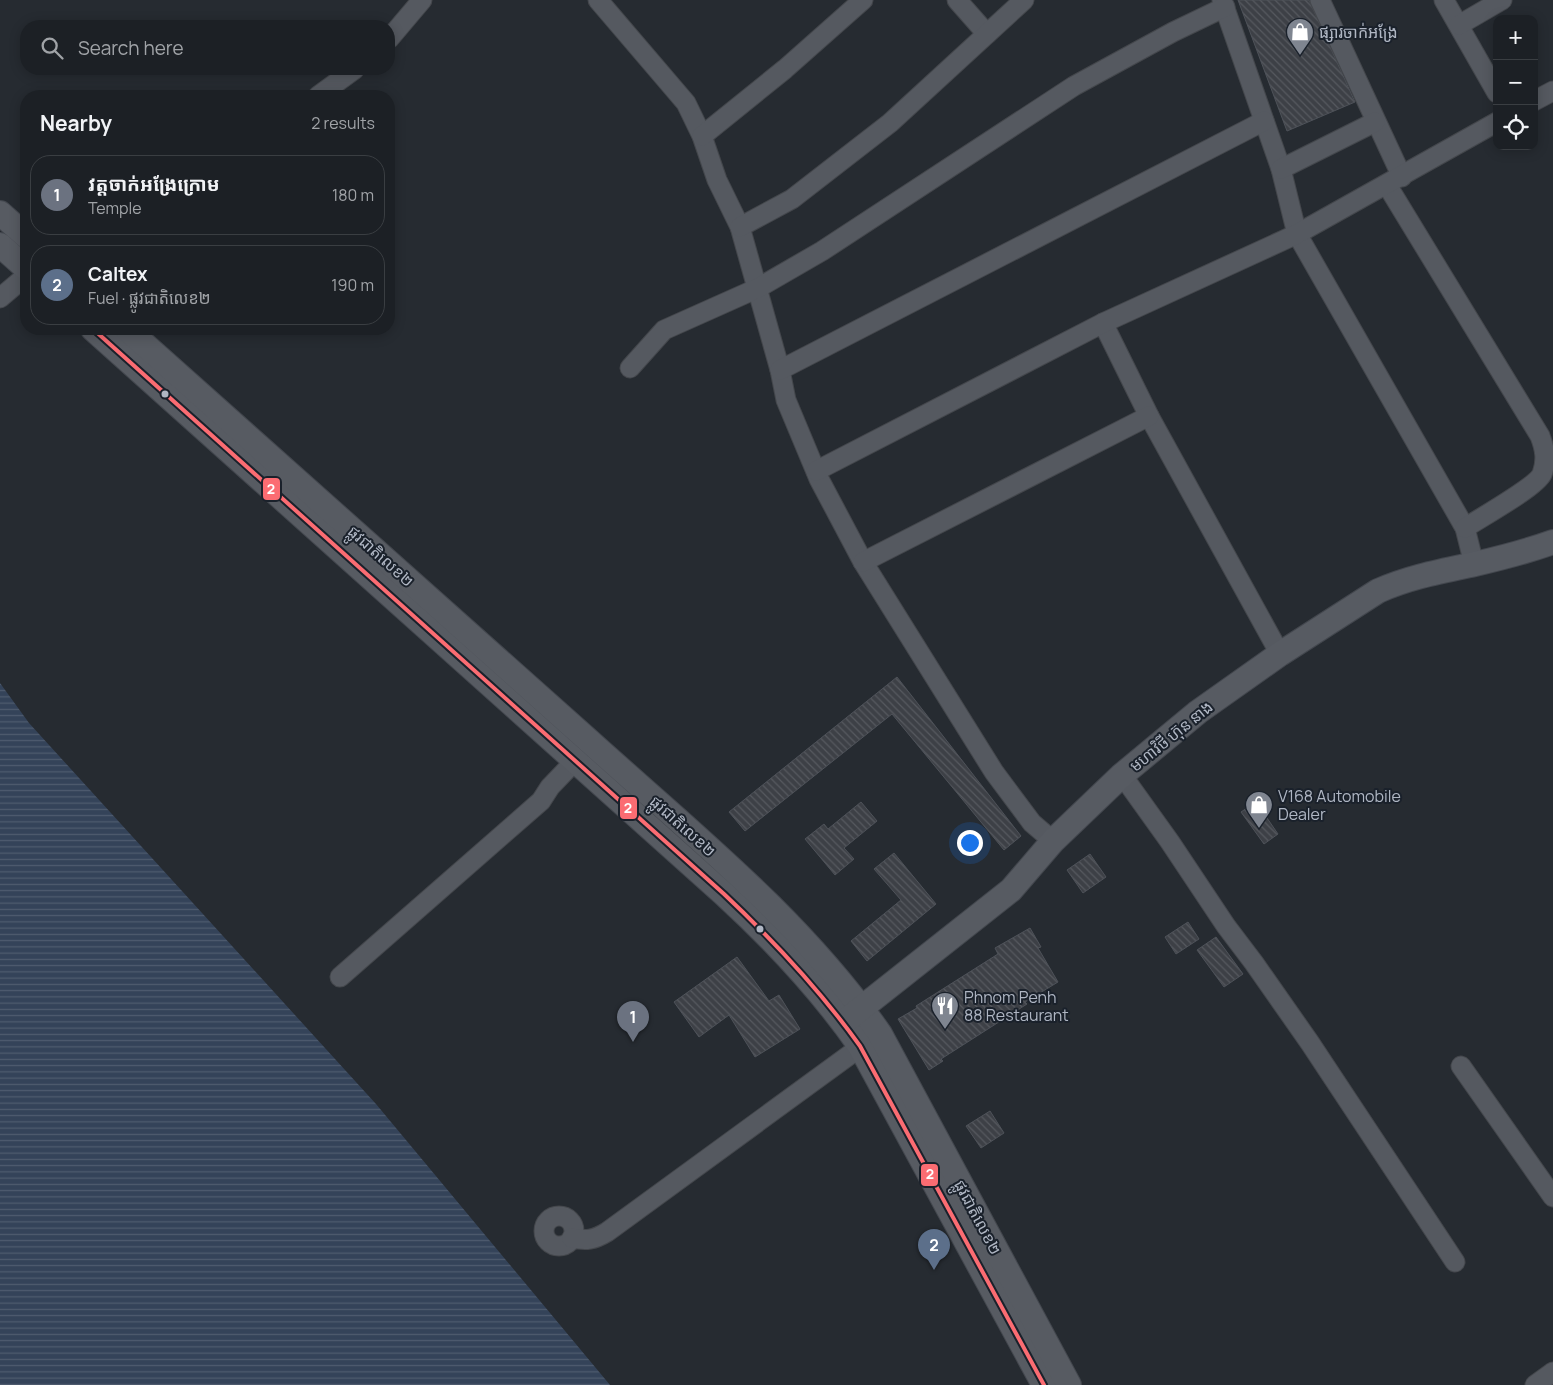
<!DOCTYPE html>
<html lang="en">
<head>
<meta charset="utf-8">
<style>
  :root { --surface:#1c2025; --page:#292d32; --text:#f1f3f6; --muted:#a0a3a7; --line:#3a3e42; --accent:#8c9099 }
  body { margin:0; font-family:Manrope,"Noto Sans Khmer",sans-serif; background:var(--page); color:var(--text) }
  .controls { position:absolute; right:15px; top:15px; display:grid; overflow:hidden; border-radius:10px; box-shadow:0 2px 12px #0003 }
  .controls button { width:45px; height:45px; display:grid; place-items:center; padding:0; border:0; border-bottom:1px solid var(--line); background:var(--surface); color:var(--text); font:25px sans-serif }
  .you { position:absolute; left:969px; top:842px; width:18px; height:18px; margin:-12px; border:4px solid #fff; border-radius:50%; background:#1a73e8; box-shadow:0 0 0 8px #1a73e833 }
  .badge { display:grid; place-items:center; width:32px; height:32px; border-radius:50%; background:var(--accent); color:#fff; font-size:16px; font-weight:700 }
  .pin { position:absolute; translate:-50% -41px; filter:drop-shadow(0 1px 2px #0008) }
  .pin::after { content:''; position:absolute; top:26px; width:18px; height:15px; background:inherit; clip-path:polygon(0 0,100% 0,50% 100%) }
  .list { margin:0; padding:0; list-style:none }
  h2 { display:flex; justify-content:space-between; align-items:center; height:65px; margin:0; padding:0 20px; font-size:21px }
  h2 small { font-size:16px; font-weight:400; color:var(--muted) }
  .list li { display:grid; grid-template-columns:32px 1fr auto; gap:15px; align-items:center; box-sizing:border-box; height:80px; margin:0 10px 10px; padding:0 10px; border:1px solid var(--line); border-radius:20px }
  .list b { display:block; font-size:19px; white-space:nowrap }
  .list p { margin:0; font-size:16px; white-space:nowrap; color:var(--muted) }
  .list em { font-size:16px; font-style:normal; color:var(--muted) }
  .icon { flex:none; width:28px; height:28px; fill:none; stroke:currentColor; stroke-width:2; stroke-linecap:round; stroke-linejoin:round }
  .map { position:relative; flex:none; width:1553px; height:1385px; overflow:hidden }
  .search { position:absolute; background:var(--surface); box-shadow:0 2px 12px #0003; left:20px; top:20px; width:375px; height:55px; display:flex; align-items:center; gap:12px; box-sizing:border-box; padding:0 18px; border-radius:20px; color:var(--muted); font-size:19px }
  .panel { position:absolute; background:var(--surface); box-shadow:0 2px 12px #0003; left:20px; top:90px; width:375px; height:245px; border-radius:20px }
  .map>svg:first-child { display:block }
  .water { fill:url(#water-rules) }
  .building { fill:url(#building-back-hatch); stroke:#4e5259 }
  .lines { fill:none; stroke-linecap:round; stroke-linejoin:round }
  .minor-casing { stroke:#44474c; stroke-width:21 }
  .major-casing { stroke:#43474e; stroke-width:26 }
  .minor { stroke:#555960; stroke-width:19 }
  .major { stroke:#575b62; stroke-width:24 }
  .bus-1-casing { stroke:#1a212b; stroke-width:8 }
  .bus-1 { stroke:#fb6c72; stroke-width:4 }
  .bus-dot { fill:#afb6c3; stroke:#1a212b; stroke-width:2 }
  .labels { text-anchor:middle; stroke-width:4; stroke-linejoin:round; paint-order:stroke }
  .poi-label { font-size:16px; fill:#afb6c3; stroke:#1a212b; text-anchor:start }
  .street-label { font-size:16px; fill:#afb6c3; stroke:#1a212b }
  .line-badge { stroke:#1a212b; stroke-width:2 }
  .badge-label { font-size:14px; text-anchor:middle; font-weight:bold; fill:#fff }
</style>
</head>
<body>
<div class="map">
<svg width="1553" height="1385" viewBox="0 0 1553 1385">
  <defs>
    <pattern id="water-rules" width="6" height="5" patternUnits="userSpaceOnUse" patternTransform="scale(1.25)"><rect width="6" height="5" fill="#344359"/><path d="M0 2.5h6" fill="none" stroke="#4f5c6f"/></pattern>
    <pattern id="building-back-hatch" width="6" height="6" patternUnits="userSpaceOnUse" patternTransform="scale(1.25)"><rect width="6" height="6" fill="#3d4046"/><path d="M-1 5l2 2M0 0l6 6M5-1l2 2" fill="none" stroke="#56595f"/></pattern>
  </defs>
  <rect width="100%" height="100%" fill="#262b31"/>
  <path class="water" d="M 0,683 L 29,723 L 376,1104 L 610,1385 L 0,1385 Z"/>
  <g class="building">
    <path d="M 1238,0 L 1309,0 L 1355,102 L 1287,131 Z"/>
    <path d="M 897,677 L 1021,836 L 1004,850 L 892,714 L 745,831 L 729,812 Z"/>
    <path d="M 861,802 L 877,821 L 844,848 L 854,859 L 835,875 L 805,839 L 824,824 L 828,829 Z"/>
    <path d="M 1256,802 L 1278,834 L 1264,844 L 1241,812 Z"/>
    <path d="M 894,853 L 936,904 L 867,961 L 851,941 L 901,900 L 874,869 Z"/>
    <path d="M 1090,854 L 1106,877 L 1083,893 L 1067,870 Z"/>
    <path d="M 1188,922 L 1199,939 L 1176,954 L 1165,937 Z"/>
    <path d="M 1030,928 L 1041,947 L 1038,948 L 1058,982 L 1025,1002 L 1027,1004 L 941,1059 L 943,1061 L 929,1070 L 898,1019 L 917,1008 L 916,1006 L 998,954 L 995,948 Z"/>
    <path d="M 1216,937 L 1243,974 L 1224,987 L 1197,950 Z"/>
    <path d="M 737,957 L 769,1001 L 779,995 L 800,1029 L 755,1057 L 729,1015 L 699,1037 L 674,1002 Z"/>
    <path d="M 990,1111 L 1004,1133 L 981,1148 L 966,1126 Z"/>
  </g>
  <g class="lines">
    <defs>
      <g id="minor">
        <path d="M 598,0 L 686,103 L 702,136 L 717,180 L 740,227 L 780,370 L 786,400 L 819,479 L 863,562 L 994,772 L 1032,823 L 1053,841"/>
        <path d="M 957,0 L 987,34"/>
        <path d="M 1222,0 L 1281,169 L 1297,234 L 1465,528 L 1474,564"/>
        <path d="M 1320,0 L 1402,177"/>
        <path d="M 1444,0 L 1497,93"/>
        <path d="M 1459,25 L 1502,0"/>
        <path d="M 389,39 L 422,0"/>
        <path d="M 318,96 L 355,69"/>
        <path d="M 1534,101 L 1553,91"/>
        <path d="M 702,136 L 785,69 L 863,0"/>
        <path d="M 1281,169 L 1375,122"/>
        <path d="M 1387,185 L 1540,436 C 1545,449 1547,460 1542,474 C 1536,487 1480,518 1465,528"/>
        <path d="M 740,227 L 792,199 L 890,123 L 1024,0"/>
        <path d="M 0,298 L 26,276"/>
        <path d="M 1103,323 L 1149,416 L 1280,654"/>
        <path d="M 630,368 L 664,330 L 758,288 L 822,251 L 1074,86 L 1173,32 L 1225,7"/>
        <path d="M 780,370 L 1264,121"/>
        <path d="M 816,471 L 1103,323 L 1297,234 L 1497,122"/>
        <path d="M 863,562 L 1149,416"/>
        <path d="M 1122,775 L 1170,842 L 1226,926 L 1254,963 L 1310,1043 L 1455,1262"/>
        <path d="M 340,977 L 541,801 L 550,787 L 575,761"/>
        <path d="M 1461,1066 L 1553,1197"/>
        <circle cx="559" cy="1231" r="15"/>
        <path d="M 572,1238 C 586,1241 594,1240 607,1232 L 870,1040"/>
        <path d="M 1535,1385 L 1553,1372"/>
      </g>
      <g id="major">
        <path d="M 0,213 L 26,236"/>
        <path d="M 0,245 L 26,268"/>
        <path d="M 93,329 L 724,894 C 774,940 821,990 860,1046 L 1044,1385"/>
        <path d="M 127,329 C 281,466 435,603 588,740 C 691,833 801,920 880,1034 L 1069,1385"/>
        <path d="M 849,1018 L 1011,890 L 1053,841 L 1122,775 L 1198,712 L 1280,654 L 1378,591 C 1409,577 1442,571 1475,564 C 1501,558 1528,551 1553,542"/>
      </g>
    </defs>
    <use href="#minor" class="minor-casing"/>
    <use href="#major" class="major-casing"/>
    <use href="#minor" class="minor"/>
    <use href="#major" class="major"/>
    <defs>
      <path id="bus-1" d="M 93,329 L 724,894 C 774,941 820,990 860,1046 L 1044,1385"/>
    </defs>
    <use href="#bus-1" class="bus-1-casing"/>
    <use href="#bus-1" class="bus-1"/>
  </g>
  <defs>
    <symbol id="shop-pin" viewBox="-11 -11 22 30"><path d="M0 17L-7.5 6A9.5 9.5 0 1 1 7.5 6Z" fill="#7f8590" stroke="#1a212b"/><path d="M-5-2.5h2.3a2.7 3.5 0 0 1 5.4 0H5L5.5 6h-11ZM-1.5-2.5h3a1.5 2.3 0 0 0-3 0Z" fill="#fff"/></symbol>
    <symbol id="restaurant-pin" viewBox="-11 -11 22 30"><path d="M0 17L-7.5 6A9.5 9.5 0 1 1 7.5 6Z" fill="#7f8590" stroke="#1a212b"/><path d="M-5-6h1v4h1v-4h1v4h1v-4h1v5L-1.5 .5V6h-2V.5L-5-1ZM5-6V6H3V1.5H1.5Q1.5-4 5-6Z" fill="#fff"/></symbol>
  </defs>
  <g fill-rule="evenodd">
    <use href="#shop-pin" x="1284" y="16" width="32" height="43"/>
    <use href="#shop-pin" x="1243" y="789" width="32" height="43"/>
    <use href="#restaurant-pin" x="929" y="990" width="32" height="43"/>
  </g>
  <g class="bus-dot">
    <circle cx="165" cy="394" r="4.5"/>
    <circle cx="760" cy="929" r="4.5"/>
  </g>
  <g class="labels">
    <g class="poi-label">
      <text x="1319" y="38">ផ្សារចាក់អង្រែ</text>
      <text x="1278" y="802">V168 Automobile<tspan x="1278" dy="18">Dealer</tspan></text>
      <text x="964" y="1003">Phnom Penh<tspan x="964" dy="18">88 Restaurant</tspan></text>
    </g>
    <g class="street-label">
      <text transform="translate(381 556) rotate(42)" y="6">ផ្លូវជាតិលេខ២</text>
      <text transform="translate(1171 736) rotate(-39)" y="6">មហាវិថី ហ៊ុន នាង</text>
      <text transform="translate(683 826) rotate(42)" y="6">ផ្លូវជាតិលេខ២</text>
      <text transform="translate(978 1217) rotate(62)" y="6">ផ្លូវជាតិលេខ២</text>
    </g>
  </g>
  <g class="line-badge">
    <rect x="262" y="477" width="19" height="24" rx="5" fill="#fb6c72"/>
    <rect x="619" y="796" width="19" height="24" rx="5" fill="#fb6c72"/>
    <rect x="920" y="1163" width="19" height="24" rx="5" fill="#fb6c72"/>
  </g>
  <g class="badge-label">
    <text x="271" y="494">2</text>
    <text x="628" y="813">2</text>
    <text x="930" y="1179">2</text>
  </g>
</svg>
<div class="controls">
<button>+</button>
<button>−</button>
<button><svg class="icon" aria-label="locate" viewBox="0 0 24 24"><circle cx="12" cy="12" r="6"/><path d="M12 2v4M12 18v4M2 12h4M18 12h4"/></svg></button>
</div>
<div class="you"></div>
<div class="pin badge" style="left:633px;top:1042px;background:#6b7280">1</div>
<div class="pin badge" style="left:934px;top:1270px;background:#5c6f8a">2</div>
<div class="search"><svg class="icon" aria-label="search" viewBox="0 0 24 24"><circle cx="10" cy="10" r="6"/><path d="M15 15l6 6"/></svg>Search here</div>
<section class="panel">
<h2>Nearby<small>2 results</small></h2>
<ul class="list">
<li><span class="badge" style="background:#6b7280">1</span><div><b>វត្តចាក់អង្រែក្រោម</b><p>Temple</p></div><em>180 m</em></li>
<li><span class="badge" style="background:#5c6f8a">2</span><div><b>Caltex</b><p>Fuel · ផ្លូវជាតិលេខ២</p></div><em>190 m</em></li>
</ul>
</section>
</div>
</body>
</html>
